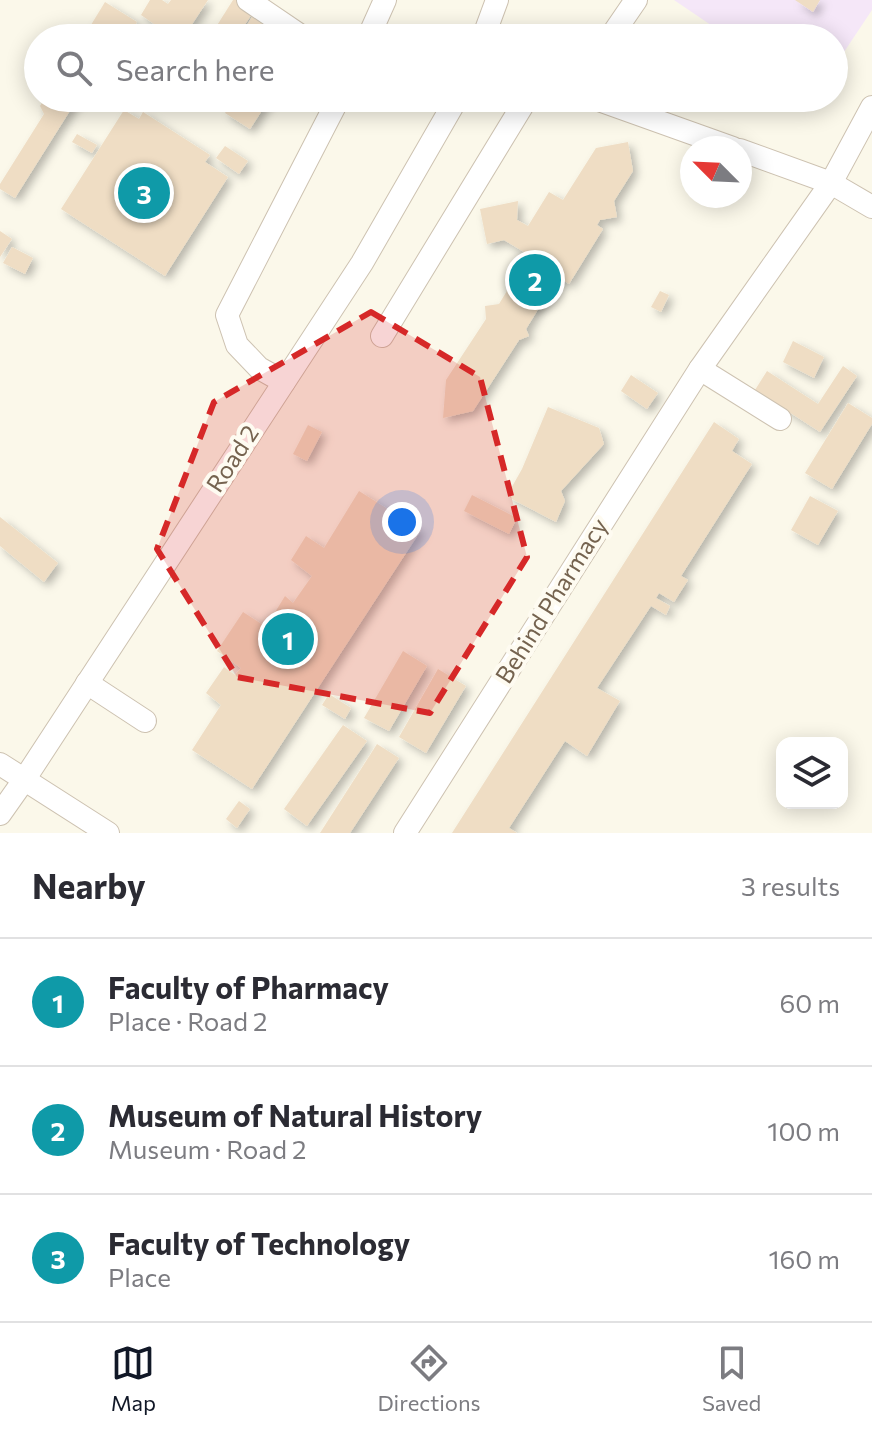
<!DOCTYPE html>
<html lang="en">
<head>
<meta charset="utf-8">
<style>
  :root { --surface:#fff; --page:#f7f7f7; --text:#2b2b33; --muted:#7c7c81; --line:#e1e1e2; --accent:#111827 }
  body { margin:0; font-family:Commissioner,sans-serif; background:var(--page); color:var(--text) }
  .controls { position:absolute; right:24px; bottom:24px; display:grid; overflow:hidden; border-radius:16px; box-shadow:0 4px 20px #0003 }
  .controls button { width:72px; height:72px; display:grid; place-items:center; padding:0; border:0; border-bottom:2px solid var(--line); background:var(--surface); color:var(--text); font:40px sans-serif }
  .compass { position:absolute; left:680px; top:136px; width:72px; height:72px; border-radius:50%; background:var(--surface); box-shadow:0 4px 20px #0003; rotate:294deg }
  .you { position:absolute; left:402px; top:522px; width:28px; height:28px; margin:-20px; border:6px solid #fff; border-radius:50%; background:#1a73e8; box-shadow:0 0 0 12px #1a73e833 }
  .badge { display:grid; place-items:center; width:52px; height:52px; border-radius:50%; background:var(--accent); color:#fff; font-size:26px; font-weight:700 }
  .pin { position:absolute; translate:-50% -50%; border:4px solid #fff; box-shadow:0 2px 8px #0006 }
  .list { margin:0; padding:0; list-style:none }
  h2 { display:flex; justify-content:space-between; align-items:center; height:104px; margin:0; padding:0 32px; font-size:34px }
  h2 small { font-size:26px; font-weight:400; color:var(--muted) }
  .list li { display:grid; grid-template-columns:52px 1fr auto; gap:24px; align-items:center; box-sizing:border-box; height:128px; padding:0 32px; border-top:2px solid var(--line) }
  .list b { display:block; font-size:30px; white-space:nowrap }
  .list p { margin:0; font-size:26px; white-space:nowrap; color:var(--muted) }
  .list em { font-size:26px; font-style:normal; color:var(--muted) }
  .icon { flex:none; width:44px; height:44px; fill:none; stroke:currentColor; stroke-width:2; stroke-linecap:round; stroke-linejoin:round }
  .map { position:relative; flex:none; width:872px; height:833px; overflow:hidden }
  .search { position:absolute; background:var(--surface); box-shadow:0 4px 20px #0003; left:24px; right:24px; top:24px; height:88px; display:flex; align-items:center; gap:20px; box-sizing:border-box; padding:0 28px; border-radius:44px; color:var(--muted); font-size:30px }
  .sheet { height:488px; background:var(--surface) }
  nav { display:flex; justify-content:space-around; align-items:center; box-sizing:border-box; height:112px; border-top:2px solid var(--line); background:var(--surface); font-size:22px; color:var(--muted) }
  nav a { display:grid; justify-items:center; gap:4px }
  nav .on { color:var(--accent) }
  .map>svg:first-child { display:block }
  .education { fill:#f5e7f8 }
  .building { fill:#efddc4; filter:url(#shadow) }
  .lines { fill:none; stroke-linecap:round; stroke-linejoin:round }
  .minor-casing { stroke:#cdc2b1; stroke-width:24 }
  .minor { stroke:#fff; stroke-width:22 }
  .marked { fill:#d62828; fill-opacity:0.2; stroke:#d62828; stroke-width:6; stroke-dasharray:16 10; stroke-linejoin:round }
  .labels { text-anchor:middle; stroke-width:8; stroke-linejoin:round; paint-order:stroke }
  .street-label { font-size:24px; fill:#75634f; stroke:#fefbf1 }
</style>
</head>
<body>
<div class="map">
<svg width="872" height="833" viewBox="0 0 872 833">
  <defs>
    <filter id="shadow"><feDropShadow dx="4.5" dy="4.5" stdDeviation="4" flood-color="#0004"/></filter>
  </defs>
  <rect width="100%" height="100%" fill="#fbf8ea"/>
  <path class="education" d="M 674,0 L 872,0 L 872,10 L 834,67 L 834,38 L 730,38 Z"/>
  <g class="building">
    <path d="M 150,0 L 162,0 L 168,4 L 171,0 L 208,0 L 183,38 L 149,38 L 157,26 L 141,15 Z"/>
    <path d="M 233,0 L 236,0 L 254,11 L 236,38 L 209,38 Z"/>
    <path d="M 795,0 L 820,0 L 813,12 Z"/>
    <path d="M 105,2 L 137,22 L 127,38 L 83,38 Z"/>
    <path d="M 252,17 L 269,29 L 263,38 L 239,38 Z"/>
    <path d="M 45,98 L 78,98 L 15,198 L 0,189 L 0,184 L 44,114 L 40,106 Z"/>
    <path d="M 234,98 L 270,98 L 250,129 L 225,113 Z"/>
    <path d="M 124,110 L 139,119 L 143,112 L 210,155 L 205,162 L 228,177 L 165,276 L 61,209 Z"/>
    <path d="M 77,134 L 97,145 L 92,153 L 72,142 Z"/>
    <path d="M 628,142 L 633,171 L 614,201 L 617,217 L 600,220 L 597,225 L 603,229 L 569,284 L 558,277 L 526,329 L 529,336 L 519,340 L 473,411 L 443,418 L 446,380 L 486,319 L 485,306 L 499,304 L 529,255 L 504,240 L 487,244 L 480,209 L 518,201 L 517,220 L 528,226 L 549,192 L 563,200 L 596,148 Z"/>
    <path d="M 225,146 L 248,161 L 239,174 L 216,158 Z"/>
    <path d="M 0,231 L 12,239 L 0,257 Z"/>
    <path d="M 12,247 L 33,258 L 25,274 L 3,263 Z"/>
    <path d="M 660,291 L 669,295 L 661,312 L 651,307 Z"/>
    <path d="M 793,341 L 824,357 L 814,378 L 783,362 Z"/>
    <path d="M 843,366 L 857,376 L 820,432 L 755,390 L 767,371 L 818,404 Z"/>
    <path d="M 631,375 L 658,393 L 647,409 L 621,391 Z"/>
    <path d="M 848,403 L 872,418 L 872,424 L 832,489 L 805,473 Z"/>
    <path d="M 548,407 L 599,428 L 604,444 L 561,491 L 565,501 L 556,522 L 510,498 L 509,492 L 522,469 Z"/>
    <path d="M 714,422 L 739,439 L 732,451 L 752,464 L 681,576 L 688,580 L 674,602 L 659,593 L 656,598 L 670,606 L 666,615 L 651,606 L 597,688 L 620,701 L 587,756 L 565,741 L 509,828 L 517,833 L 452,833 Z"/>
    <path d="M 308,425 L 322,432 L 307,461 L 293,454 Z"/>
    <path d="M 359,491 L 421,530 L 252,789 L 192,750 L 221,705 L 206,693 L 224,667 L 235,675 L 241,668 L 217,651 L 243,612 L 266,627 L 285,596 L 293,603 L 312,576 L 291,560 L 306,536 L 324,548 Z"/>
    <path d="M 472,495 L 517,518 L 509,534 L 464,511 Z"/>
    <path d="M 810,496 L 838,511 L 818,545 L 791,530 Z"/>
    <path d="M 0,517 L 58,563 L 44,582 L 0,546 Z"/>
    <path d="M 403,651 L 427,666 L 389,731 L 364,718 Z"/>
    <path d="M 438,669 L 466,686 L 426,753 L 399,737 Z"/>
    <path d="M 329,694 L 351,708 L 345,719 L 322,705 Z"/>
    <path d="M 343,725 L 367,741 L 307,826 L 284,809 Z"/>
    <path d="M 377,744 L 399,758 L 350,833 L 320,833 Z"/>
    <path d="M 239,801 L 250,809 L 237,828 L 226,819 Z"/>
  </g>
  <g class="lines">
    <defs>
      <g id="minor">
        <path d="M 248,0 L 304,38"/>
        <path d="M 368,38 L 385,0"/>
        <path d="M 483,38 L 497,0"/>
        <path d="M 610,38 L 636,0"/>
        <path d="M 593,98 L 733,148"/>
        <path d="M 740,150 L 831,183 L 872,207"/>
        <path d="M 382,336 L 527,98"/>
        <path d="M 700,369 L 780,419"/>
        <path d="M 284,382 L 259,368 L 237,345 L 227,315 L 339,98"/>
        <path d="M 87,683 L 145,721"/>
        <path d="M 0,764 L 108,833"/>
        <path d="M 0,814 L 24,780 L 362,263 L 457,98"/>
        <path d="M 405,833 L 700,369 L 831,183 L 872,107"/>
      </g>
    </defs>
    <use href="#minor" class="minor-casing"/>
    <use href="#minor" class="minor"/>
  </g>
  <path class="marked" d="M 371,312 L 480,377 L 527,557 L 430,713 L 237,677 L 157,549 L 214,402 Z"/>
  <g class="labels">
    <g class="street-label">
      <text transform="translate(233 459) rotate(-57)" y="8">Road 2</text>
      <text transform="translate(552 601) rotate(-58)" y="8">Behind Pharmacy</text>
    </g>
  </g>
</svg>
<div class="controls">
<button><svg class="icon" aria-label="layers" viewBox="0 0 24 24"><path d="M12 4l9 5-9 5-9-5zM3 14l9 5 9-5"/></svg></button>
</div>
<svg class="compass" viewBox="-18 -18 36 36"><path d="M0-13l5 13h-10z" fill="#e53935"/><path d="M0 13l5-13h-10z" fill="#7c7c81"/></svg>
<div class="you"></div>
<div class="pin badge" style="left:288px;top:639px;background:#0f9aa8">1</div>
<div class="pin badge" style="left:535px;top:280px;background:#0f9aa8">2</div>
<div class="pin badge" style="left:144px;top:193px;background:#0f9aa8">3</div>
<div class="search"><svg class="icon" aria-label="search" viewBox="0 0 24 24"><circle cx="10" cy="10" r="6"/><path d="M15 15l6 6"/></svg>Search here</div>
</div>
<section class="sheet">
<h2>Nearby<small>3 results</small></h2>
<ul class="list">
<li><span class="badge" style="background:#0f9aa8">1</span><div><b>Faculty of Pharmacy</b><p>Place · Road 2</p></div><em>60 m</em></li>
<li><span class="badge" style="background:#0f9aa8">2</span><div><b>Museum of Natural History</b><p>Museum · Road 2</p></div><em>100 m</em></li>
<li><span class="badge" style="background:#0f9aa8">3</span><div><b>Faculty of Technology</b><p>Place</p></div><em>160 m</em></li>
</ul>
</section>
<nav>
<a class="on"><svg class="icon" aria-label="map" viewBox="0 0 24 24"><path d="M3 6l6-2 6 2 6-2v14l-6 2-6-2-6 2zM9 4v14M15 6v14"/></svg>Map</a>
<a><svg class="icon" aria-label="directions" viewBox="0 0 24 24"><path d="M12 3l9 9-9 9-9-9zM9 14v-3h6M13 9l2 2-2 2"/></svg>Directions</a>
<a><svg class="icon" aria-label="saved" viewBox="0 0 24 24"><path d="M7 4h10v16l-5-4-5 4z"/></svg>Saved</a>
</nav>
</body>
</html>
